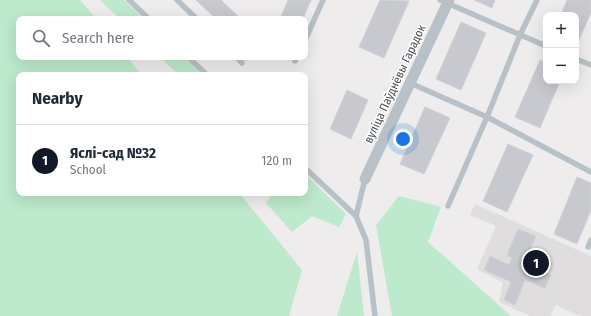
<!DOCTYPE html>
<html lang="en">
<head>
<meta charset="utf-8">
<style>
  :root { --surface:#fff; --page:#f2f2f3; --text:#1f2937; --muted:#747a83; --line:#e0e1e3; --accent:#111827 }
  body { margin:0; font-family:"Fira Sans Condensed",sans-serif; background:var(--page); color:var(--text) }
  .controls { position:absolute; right:12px; top:12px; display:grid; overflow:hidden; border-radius:8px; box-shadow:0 4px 16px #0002 }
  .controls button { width:36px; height:36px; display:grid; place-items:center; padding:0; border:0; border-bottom:1px solid var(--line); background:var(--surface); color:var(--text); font:20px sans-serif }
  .you { position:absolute; left:403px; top:139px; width:14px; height:14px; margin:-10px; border:3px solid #fff; border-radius:50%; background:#1a73e8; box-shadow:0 0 0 6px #1a73e833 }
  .badge { display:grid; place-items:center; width:26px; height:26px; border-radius:50%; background:var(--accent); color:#fff; font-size:13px; font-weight:700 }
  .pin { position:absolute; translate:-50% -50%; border:2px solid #fff; box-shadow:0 1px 4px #0006 }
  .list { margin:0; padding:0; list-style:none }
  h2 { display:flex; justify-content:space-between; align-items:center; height:52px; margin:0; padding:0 16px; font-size:17px }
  h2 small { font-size:13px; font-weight:400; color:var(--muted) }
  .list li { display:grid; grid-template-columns:26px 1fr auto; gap:12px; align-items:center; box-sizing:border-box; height:72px; padding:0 16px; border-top:1px solid var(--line) }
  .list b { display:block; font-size:15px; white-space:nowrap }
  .list p { margin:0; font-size:13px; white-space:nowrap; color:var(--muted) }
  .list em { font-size:13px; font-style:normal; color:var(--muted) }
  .icon { flex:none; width:22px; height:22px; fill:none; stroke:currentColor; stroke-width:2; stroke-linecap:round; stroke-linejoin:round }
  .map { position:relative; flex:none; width:591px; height:316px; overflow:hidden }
  .search { position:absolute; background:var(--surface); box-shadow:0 4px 16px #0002; left:16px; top:16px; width:292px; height:44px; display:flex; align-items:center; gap:10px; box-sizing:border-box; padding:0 14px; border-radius:8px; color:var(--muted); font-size:15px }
  .panel { position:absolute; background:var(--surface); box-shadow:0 4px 16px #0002; left:16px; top:72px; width:292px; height:124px; border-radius:8px }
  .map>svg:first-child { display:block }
  .education { fill:#dfdddd }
  .green { fill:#bde9cc }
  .building { fill:#c7c9ce; stroke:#d0d2d7 }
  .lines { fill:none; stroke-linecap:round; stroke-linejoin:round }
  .service { stroke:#b8c1c7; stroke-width:5.5 }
  .minor { stroke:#b8c1c7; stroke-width:11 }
  .labels { text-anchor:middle; stroke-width:3; stroke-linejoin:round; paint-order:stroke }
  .street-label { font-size:12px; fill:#465057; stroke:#fff }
</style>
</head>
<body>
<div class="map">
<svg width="591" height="316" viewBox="0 0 591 316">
  <rect width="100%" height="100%" fill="#eeecec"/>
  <path class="education" d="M 475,204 L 591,256 L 591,316 L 580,316 L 556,305 L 550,316 L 530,316 L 499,302 L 503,283 L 477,269 L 496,226 L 470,215 Z"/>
  <g class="green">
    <path d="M 0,0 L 80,0 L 96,19 L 19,19 L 19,57 L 127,57 L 142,75 L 19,75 L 19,193 L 239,193 L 302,270 L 289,316 L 0,316 Z"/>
    <path d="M 100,0 L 124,0 L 144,19 L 120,19 Z"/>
    <path d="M 160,57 L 183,57 L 202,75 L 179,75 Z"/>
    <path d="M 305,174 L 346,214 L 339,227 L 312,216 L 292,232 L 266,203 L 273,193 L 305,193 Z"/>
    <path d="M 399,196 L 441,207 L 428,242 L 511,316 L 392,316 L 376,225 Z"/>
    <path d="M 357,252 L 364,316 L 337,316 Z"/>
  </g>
  <g class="building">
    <path d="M 196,0 L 221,0 L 241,19 L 216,19 Z"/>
    <path d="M 288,0 L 311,0 L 303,19 L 280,19 Z"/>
    <path d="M 380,0 L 409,1 L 384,58 L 359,47 Z"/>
    <path d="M 474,0 L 495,0 L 492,8 Z"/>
    <path d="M 567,0 L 591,0 L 591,13 L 576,46 L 576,15 L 561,15 Z"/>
    <path d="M 461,22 L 486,33 L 461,90 L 436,79 Z"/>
    <path d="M 540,60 L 546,63 L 546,81 L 560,81 L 540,128 L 515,117 Z"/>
    <path d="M 347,90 L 368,100 L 351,139 L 330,129 Z"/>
    <path d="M 425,107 L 450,118 L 424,174 L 400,164 Z"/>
    <path d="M 508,144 L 533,155 L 507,212 L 483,201 Z"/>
    <path d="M 577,177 L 591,183 L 591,210 L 577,244 L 554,234 Z"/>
    <path d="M 518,229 L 536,236 L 524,264 L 551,275 L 545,288 L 525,280 L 515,305 L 504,300 L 511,282 L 484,270 L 490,256 L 509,265 L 512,258 L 507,255 Z"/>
  </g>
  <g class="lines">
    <g class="service">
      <path d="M 129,0 L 149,19"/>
      <path d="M 177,0 L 197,19"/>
      <path d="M 440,0 L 546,46"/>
      <path d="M 305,40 L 323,0"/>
      <path d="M 188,57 L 207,75"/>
      <path d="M 237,57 L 242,63"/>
      <path d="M 576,59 L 591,65"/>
      <path d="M 295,61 L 297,57"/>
      <path d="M 410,83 L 487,117 L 591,172"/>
      <path d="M 305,168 L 356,216"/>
      <path d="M 365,179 L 356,216 L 366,240 L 375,316"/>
      <path d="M 448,206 L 487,117 L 520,35 L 537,0"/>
      <path d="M 588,247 L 591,240"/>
    </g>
    <path class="minor" d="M 365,179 L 449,0"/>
  </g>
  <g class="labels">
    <g class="street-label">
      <text transform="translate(395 84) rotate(-65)" y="4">вуліца Паўднёвы Гарадок</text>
    </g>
  </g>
</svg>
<div class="controls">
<button>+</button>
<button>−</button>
</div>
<div class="you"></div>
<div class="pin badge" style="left:536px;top:263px">1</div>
<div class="search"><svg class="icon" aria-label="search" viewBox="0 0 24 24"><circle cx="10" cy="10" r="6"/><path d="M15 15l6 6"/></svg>Search here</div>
<section class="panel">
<h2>Nearby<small></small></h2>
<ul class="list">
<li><span class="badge">1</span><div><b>Яслі-сад №32</b><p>School</p></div><em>120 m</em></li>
</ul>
</section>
</div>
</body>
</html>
